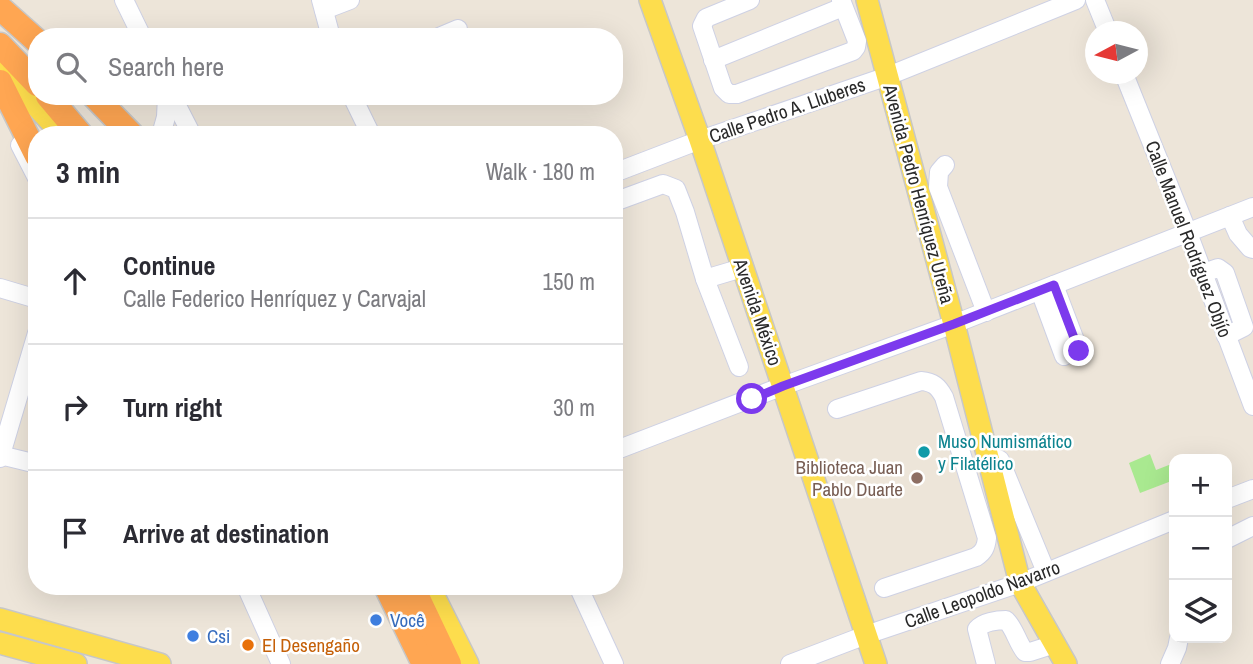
<!DOCTYPE html>
<html lang="en">
<head>
<meta charset="utf-8">
<style>
  :root { --surface:#fff; --page:#f7f7f7; --text:#2b2b33; --muted:#7c7c81; --line:#e1e1e2 }
  body { margin:0; font-family:"Archivo Narrow",sans-serif; background:var(--page); color:var(--text) }
  .controls { position:absolute; right:21px; bottom:21px; display:grid; overflow:hidden; border-radius:14px; box-shadow:0 7px 28px #0002 }
  .controls button { width:63px; height:63px; display:grid; place-items:center; padding:0; border:0; border-bottom:2px solid var(--line); background:var(--surface); color:var(--text); font:35px sans-serif }
  .compass { position:absolute; left:1085px; top:21px; width:63px; height:63px; border-radius:50%; background:var(--surface); box-shadow:0 7px 28px #0002; rotate:263deg }
  .stop { position:absolute; width:21px; height:21px; margin:-16px; border:5px solid #7c3aed; border-radius:50%; background:#fff }
  .stop.end { background:#7c3aed; border-color:#fff; box-shadow:0 2px 7px #0008 }
  .list { margin:0; padding:0; list-style:none }
  h2 { display:flex; justify-content:space-between; align-items:center; height:91px; margin:0; padding:0 28px; font-size:30px }
  h2 small { font-size:23px; font-weight:400; color:var(--muted) }
  .list li { display:grid; grid-template-columns:46px 1fr auto; gap:21px; align-items:center; box-sizing:border-box; height:126px; padding:0 28px; border-top:2px solid var(--line) }
  .list b { display:block; font-size:26px; white-space:nowrap }
  .list p { margin:0; font-size:23px; white-space:nowrap; color:var(--muted) }
  .list em { font-size:23px; font-style:normal; color:var(--muted) }
  .icon { flex:none; width:38px; height:38px; fill:none; stroke:currentColor; stroke-width:2; stroke-linecap:round; stroke-linejoin:round }
  .map { position:relative; flex:none; width:1253px; height:664px; overflow:hidden }
  .search { position:absolute; background:var(--surface); box-shadow:0 7px 28px #0002; left:28px; top:28px; width:595px; height:77px; display:flex; align-items:center; gap:18px; box-sizing:border-box; padding:0 24px; border-radius:28px; color:var(--muted); font-size:26px }
  .panel { position:absolute; background:var(--surface); box-shadow:0 7px 28px #0002; left:28px; top:126px; width:595px; height:469px; border-radius:28px }
  .map>svg:first-child { display:block }
  .green { fill:#a9e990 }
  .lines { fill:none; stroke-linecap:round; stroke-linejoin:round }
  .minor-casing { stroke:#ced1e4; stroke-width:20 }
  .major-casing { stroke:#c7c7c7; stroke-width:24 }
  .highway-casing { stroke:#c7c7c7; stroke-width:27 }
  .minor { stroke:#fff; stroke-width:18 }
  .major { stroke:#fddd4d; stroke-width:21 }
  .highway { stroke:#ffa652; stroke-width:24 }
  .highway-bridge-casing { stroke:#c7c7c7; stroke-width:27; stroke-linecap:butt }
  .highway-bridge { stroke:#ffa652; stroke-width:24 }
  .route { stroke:#7c3aed; stroke-width:9 }
  .culture-dot { fill:#0f9aa8; stroke:#fff; stroke-width:2.5 }
  .education-dot { fill:#8d6e63; stroke:#fff; stroke-width:2.5 }
  .shop-dot { fill:#3f7fe0; stroke:#fff; stroke-width:2.5 }
  .food-dot { fill:#e8710a; stroke:#fff; stroke-width:2.5 }
  .labels { text-anchor:middle; stroke-width:5; stroke-linejoin:round; paint-order:stroke }
  .street-label { font-size:19px; fill:#292929; stroke:#fff }
  .culture-label { font-size:19px; fill:#0d838f; stroke:#fff; text-anchor:start }
  .education-label { font-size:19px; fill:#785e54; stroke:#fff; text-anchor:end }
  .shop-label { font-size:19px; fill:#366cbe; stroke:#fff; text-anchor:start }
  .food-label { font-size:19px; fill:#c56008; stroke:#fff; text-anchor:start }
</style>
</head>
<body>
<div class="map">
<svg width="1253" height="664" viewBox="0 0 1253 664">
  <rect width="100%" height="100%" fill="#ede5d9"/>
  <path class="green" d="M 1150,454 L 1156,470 L 1174,463 L 1174,480 L 1140,493 L 1129,463 Z"/>
  <g class="lines">
    <defs>
      <g id="minor">
        <path d="M 124,0 L 142,37"/>
        <path d="M 321,0 L 331,37"/>
        <path d="M 750,0 L 706,18 L 702,26 L 723,88 L 729,94 L 737,94 L 853,51 L 856,47 L 857,41 L 841,0"/>
        <path d="M 1095,0 L 1108,32"/>
        <path d="M 324,10 L 350,0"/>
        <path d="M 439,37 L 458,29"/>
        <path d="M 713,60 L 843,7"/>
        <path d="M 1124,74 L 1188,233 L 1253,406"/>
        <path d="M 172,96 L 192,135"/>
        <path d="M 352,96 L 371,135"/>
        <path d="M 161,135 L 166,117 L 167,96"/>
        <path d="M 20,145 L 37,178"/>
        <path d="M 945,165 L 939,172 L 938,187 L 986,312"/>
        <path d="M 614,173 L 700,140 L 888,76 L 1076,0"/>
        <path d="M 614,202 L 663,184 L 676,189 L 685,212 L 705,279 L 742,268"/>
        <path d="M 1230,216 L 1238,234 L 1250,248 L 1253,249"/>
        <path d="M 1203,273 L 1218,268 L 1225,273 L 1244,327 L 1226,336"/>
        <path d="M 705,279 L 739,367"/>
        <path d="M 1054,285 L 1079,351"/>
        <path d="M 0,288 L 37,299"/>
        <path d="M 1040,291 L 1064,356"/>
        <path d="M 837,409 L 921,381 C 933,382 938,386 944,397 L 987,538 C 986,547 984,552 976,557 L 884,588"/>
        <path d="M 614,451 L 783,386 L 954,324 L 1253,207"/>
        <path d="M 987,454 L 1000,460 L 1046,572"/>
        <path d="M 0,455 L 37,464"/>
        <path d="M 0,458 L 37,333"/>
        <path d="M 1227,499 L 1253,489"/>
        <path d="M 1227,539 L 1253,526"/>
        <path d="M 246,586 L 281,664"/>
        <path d="M 578,586 L 614,664"/>
        <path d="M 790,664 L 866,635 L 1020,583 L 1174,520"/>
        <path d="M 986,664 L 977,629 C 983,622 997,620 1006,620 C 1015,629 1017,642 1025,652 L 1030,652 L 1055,644"/>
        <path d="M 1170,664 L 1177,648 L 1179,638"/>
      </g>
      <g id="major">
        <path d="M 650,0 L 700,140 L 876,664"/>
        <path d="M 867,0 L 954,324 L 1020,583 L 1066,664"/>
        <path d="M 0,67 L 63,135"/>
        <path d="M 429,586 L 468,664"/>
        <path d="M 0,619 L 160,664"/>
        <path d="M 0,643 L 76,664"/>
      </g>
      <g id="highway">
        <path d="M 0,45 L 37,84"/>
        <path d="M 0,82 L 37,156"/>
        <path d="M 48,96 L 81,135"/>
        <path d="M 94,96 L 132,135"/>
        <path d="M 386,586 L 424,664"/>
        <path d="M 412,586 L 449,664"/>
      </g>
    </defs>
    <use href="#minor" class="minor-casing"/>
    <use href="#major" class="major-casing"/>
    <use href="#highway" class="highway-casing"/>
    <use href="#minor" class="minor"/>
    <use href="#major" class="major"/>
    <use href="#highway" class="highway"/>
    <defs>
      <path id="highway-bridge" d="M 0,8 L 37,41"/>
    </defs>
    <use href="#highway-bridge" class="highway-bridge-casing"/>
    <use href="#highway-bridge" class="highway-bridge"/>
  </g>
  <g class="lines">
    <path class="route" d="M 752,399 L 783,386 L 954,324 L 1054,285 L 1079,351"/>
  </g>
  <circle class="culture-dot" cx="924" cy="452" r="7"/>
  <circle class="education-dot" cx="917" cy="478" r="7"/>
  <g class="shop-dot">
    <circle cx="376" cy="620" r="7"/>
    <circle cx="193" cy="636" r="7"/>
  </g>
  <circle class="food-dot" cx="248" cy="645" r="7"/>
  <g class="labels">
    <g class="street-label">
      <text transform="translate(787 110) rotate(-19)" y="7">Calle Pedro A. Lluberes</text>
      <text transform="translate(919 194) rotate(75)" y="7">Avenida Pedro Henríquez Ureña</text>
      <text transform="translate(1189 239) rotate(69)" y="7">Calle Manuel Rodríguez Objío</text>
      <text transform="translate(758 312) rotate(71)" y="7">Avenida México</text>
      <text transform="translate(982 594) rotate(-20)" y="7">Calle Leopoldo Navarro</text>
    </g>
    <g class="culture-label">
      <text x="938" y="448">Muso Numismático<tspan x="938" dy="22">y Filatélico</tspan></text>
    </g>
    <g class="education-label">
      <text x="903" y="474">Biblioteca Juan<tspan x="903" dy="22">Pablo Duarte</tspan></text>
    </g>
    <g class="shop-label">
      <text x="390" y="627">Você</text>
      <text x="207" y="643">Csi</text>
    </g>
    <g class="food-label">
      <text x="262" y="652">El Desengaño</text>
    </g>
  </g>
</svg>
<div class="controls">
<button>+</button>
<button>−</button>
<button><svg class="icon" aria-label="layers" viewBox="0 0 24 24"><path d="M12 4l9 5-9 5-9-5zM3 14l9 5 9-5"/></svg></button>
</div>
<svg class="compass" viewBox="-18 -18 36 36"><path d="M0-13l5 13h-10z" fill="#e53935"/><path d="M0 13l5-13h-10z" fill="#7c7c81"/></svg>
<div class="stop" style="left:752px;top:399px"></div>
<div class="stop end" style="left:1079px;top:351px"></div>
<div class="search"><svg class="icon" aria-label="search" viewBox="0 0 24 24"><circle cx="10" cy="10" r="6"/><path d="M15 15l6 6"/></svg>Search here</div>
<section class="panel">
<h2>3 min<small>Walk · 180 m</small></h2>
<ul class="list">
<li><svg class="icon" aria-label="ahead" viewBox="0 0 24 24"><path d="M12 20V5M6 11l6-6 6 6"/></svg><div><b>Continue</b><p>Calle Federico Henríquez y Carvajal</p></div><em>150 m</em></li>
<li><svg class="icon" aria-label="right" viewBox="0 0 24 24"><path d="M7 20v-9h11M14 6l5 5-5 5"/></svg><div><b>Turn right</b></div><em>30 m</em></li>
<li><svg class="icon" aria-label="arrive" viewBox="0 0 24 24"><path d="M6 21V4h12l-3 4 3 4H6"/></svg><div><b>Arrive at destination</b></div></li>
</ul>
</section>
</div>
</body>
</html>
